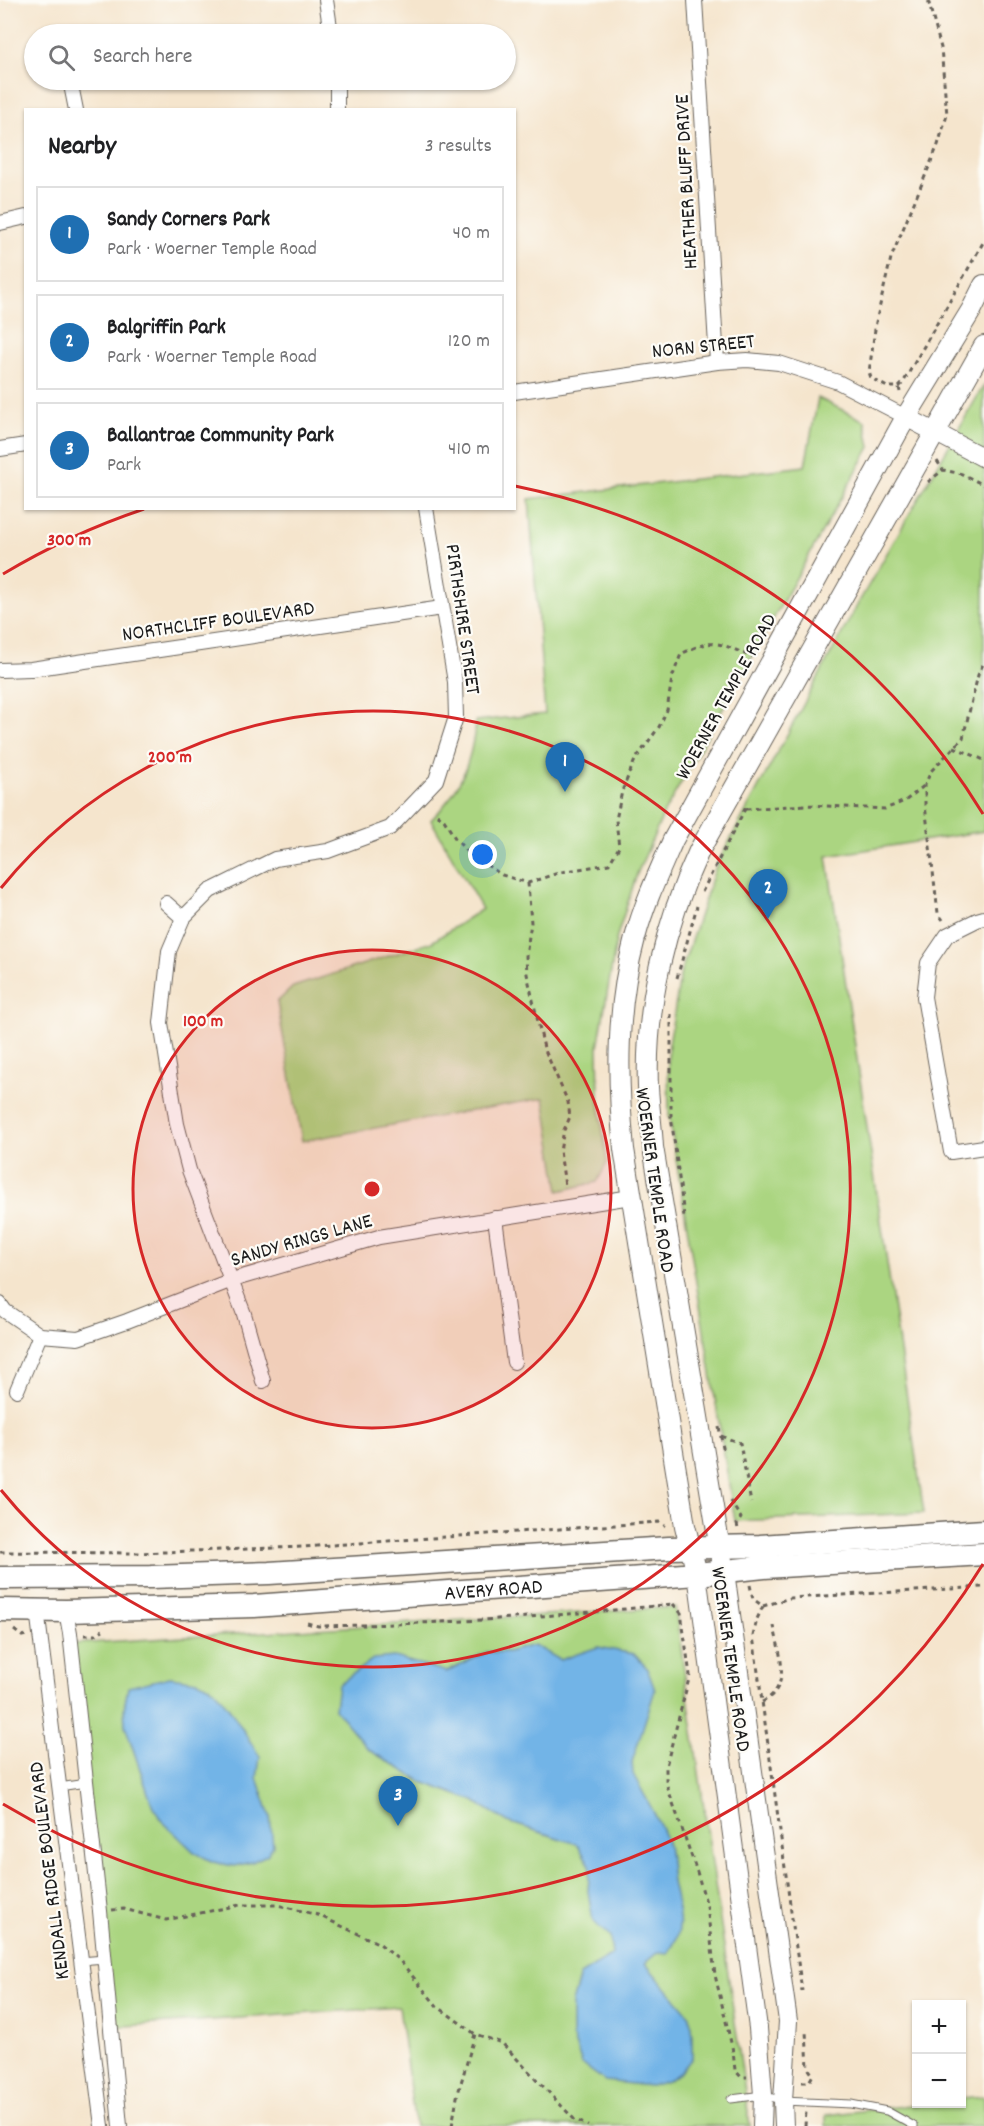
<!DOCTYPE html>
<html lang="en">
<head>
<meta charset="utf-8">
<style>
  :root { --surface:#fff; --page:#f6f6f6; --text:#202124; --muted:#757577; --line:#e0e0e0; --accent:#1f6fb2 }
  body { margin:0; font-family:Dekko,sans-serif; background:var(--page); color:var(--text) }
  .controls { position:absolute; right:18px; bottom:18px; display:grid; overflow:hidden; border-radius:0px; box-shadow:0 2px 4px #0004 }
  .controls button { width:54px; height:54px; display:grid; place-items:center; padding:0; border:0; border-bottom:2px solid var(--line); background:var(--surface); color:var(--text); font:30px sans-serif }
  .you { position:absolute; left:483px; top:855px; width:21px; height:21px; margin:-15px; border:4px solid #fff; border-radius:50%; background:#1a73e8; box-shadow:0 0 0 9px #1a73e833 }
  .badge { display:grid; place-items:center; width:39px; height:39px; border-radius:50%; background:var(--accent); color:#fff; font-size:20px; font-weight:700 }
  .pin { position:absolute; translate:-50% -50px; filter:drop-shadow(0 2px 3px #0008) }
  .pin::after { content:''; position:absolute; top:32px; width:21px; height:18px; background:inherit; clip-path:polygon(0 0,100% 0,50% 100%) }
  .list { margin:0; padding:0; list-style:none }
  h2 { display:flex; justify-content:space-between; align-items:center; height:78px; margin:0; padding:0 24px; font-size:26px }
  h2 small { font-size:20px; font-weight:400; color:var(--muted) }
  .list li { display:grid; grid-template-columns:39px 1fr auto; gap:18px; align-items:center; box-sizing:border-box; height:96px; margin:0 12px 12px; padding:0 12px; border:2px solid var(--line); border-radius:0px }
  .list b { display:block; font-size:22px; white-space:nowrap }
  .list p { margin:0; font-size:20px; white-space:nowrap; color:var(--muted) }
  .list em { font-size:20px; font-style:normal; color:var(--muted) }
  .icon { flex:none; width:33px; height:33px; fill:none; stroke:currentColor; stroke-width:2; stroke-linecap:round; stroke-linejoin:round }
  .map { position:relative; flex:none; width:984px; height:2126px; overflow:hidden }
  .search { position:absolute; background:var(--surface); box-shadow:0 2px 4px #0004; left:24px; top:24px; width:492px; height:66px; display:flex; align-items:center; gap:15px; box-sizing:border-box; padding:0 21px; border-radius:33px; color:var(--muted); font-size:22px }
  .panel { position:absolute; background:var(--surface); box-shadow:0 2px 4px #0004; left:24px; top:108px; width:492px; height:402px; border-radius:0px }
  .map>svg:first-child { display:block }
  .green { fill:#abd581; stroke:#64784e; stroke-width:1.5 }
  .water { fill:#72b4e7; stroke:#476882; stroke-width:1.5 }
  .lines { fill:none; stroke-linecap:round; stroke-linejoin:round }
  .service-casing { stroke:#68625a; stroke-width:9 }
  .minor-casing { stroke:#68625a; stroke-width:16 }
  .tertiary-casing { stroke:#68625a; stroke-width:20 }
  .secondary-casing { stroke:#68625a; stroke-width:22 }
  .primary-casing { stroke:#68625a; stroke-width:25 }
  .path { stroke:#68625a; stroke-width:3; stroke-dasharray:4.5 4.5; stroke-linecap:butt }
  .service { stroke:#fff; stroke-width:7 }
  .minor { stroke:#fff; stroke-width:14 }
  .tertiary { stroke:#fff; stroke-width:18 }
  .secondary { stroke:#fff; stroke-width:20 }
  .primary { stroke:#fff; stroke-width:22 }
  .ring { fill:none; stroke:#d62828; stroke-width:3 }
  .labels { text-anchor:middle; stroke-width:4.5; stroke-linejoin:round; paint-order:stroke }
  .street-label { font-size:21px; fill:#1c1c1c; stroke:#fdfcf7 }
  .centre { fill:#d62828; stroke:#fdfcf7; stroke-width:3 }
  .ring-label { font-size:18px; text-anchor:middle; font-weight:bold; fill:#d62828; stroke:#fdfcf7; stroke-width:4.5; stroke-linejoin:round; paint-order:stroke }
</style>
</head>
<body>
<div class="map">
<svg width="984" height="2126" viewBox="0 0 984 2126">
  <rect width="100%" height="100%" fill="#fdfcf7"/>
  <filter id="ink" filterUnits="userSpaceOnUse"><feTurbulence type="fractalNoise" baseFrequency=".0167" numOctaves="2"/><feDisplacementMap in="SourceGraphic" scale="12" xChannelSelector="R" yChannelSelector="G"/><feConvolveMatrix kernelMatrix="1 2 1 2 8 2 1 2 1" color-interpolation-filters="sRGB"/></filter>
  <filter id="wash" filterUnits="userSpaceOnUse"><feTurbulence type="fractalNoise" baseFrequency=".008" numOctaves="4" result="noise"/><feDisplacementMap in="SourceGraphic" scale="24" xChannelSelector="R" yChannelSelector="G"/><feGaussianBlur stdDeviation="1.35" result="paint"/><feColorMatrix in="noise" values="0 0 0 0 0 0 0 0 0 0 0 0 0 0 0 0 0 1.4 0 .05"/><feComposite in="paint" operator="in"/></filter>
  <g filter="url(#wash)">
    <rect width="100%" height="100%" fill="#f5e5cd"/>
    <g class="green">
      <path d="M 984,385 L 984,831 L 827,856 L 924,1513 L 735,1521 L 669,1116 L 668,1050 L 681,971 L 716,866 L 860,600 Z"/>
      <path d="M 818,398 L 865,421 L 870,447 L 664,813 L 637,874 L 617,936 L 598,1047 L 599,1101 L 607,1163 L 597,1182 L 559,1191 L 544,1098 L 302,1141 L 277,1002 L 293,987 L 432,942 L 482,909 L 431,820 C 461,790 471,764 476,721 L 545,714 L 529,499 L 805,466 Z"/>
      <path d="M 675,1607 L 750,2126 L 415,2126 L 399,2007 L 111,2027 L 71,1644 Z"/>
      <path d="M 984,2096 L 984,2126 L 826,2126 L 826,2115 L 921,2104 L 962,2104 L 962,2098 Z"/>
    </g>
    <g class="water">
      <path d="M 534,1645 L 560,1660 L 598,1647 L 634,1654 L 647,1668 L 655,1690 L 632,1762 L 633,1774 C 643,1793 663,1826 668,1846 C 671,1859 670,1874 673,1887 C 679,1914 686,1929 668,1953 L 658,1952 L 645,1963 L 690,2016 L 692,2038 L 692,2058 L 681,2072 L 667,2081 L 650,2086 L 605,2081 L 582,2064 L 572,2036 L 572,2003 L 580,1975 L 612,1955 L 610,1937 L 593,1921 L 588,1891 L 590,1865 L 577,1844 L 508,1822 L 474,1801 L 422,1782 L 369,1750 L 335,1709 L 338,1685 L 373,1659 L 394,1657 L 447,1672 L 487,1652 L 508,1652 Z"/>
      <path d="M 170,1677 L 198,1681 L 214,1689 L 231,1711 L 260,1757 L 257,1778 L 270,1816 L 273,1846 L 267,1855 L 252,1862 L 234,1866 L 213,1862 L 194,1852 L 160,1819 L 149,1796 L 125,1725 L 124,1708 L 128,1687 Z"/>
    </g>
  </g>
  <g filter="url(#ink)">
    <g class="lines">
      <defs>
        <g id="service">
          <path d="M 59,1787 L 86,1783"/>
          <path d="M 80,1961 L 105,1959"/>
          <path d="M 731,2099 L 763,2095 L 783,2101 L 851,2104 L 887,2111 L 914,2126"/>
        </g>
        <g id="minor">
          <path d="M 326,0 L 331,34"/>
          <path d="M 695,0 L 717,362"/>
          <path d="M 70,80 L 76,110"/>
          <path d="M 337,80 L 337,110"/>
          <path d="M 0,223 L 26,217"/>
          <path d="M 514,392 L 717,362 L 747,360 L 779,363 L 838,382 L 906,417"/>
          <path d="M 0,449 L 26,445"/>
          <path d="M 0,670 L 31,669 L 442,608"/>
          <path d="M 166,903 L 183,918"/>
          <path d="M 984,918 L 977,920 L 947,935 L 928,963 L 924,997 L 951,1152 L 984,1147"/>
          <path d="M 495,1218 L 514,1362"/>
          <path d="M 0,1304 L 5,1311 L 40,1335 L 78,1338 L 127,1321 L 232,1280 L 379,1237 L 631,1197"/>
          <path d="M 263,1381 L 244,1314 L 189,1170 L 177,1124 L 161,1023 L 169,951 L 183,918 L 210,891 L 275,859 L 328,851 L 390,828 L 436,780 L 456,717 L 455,682 L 426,508"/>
          <path d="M 17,1390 L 40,1335"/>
          <path d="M 37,1610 L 102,2126"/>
          <path d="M 66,1611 L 70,1633 L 100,1911 L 120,2126"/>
        </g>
        <g id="tertiary">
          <path d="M 906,417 L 984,458"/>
          <path d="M 725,1572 L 788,2021 L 783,2101 L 784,2126"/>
          <path d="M 697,1574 L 758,2028 L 763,2095 L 762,2126"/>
        </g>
        <g id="secondary">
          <path d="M 722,1561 L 653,1147 C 652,1127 649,1107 648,1087 C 645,1006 665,924 699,851 L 984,346"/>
          <path d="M 697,1574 L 685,1526 L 624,1149 C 617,1078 616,1008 635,938 C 644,904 659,872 673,840 L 906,417 L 972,309 L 984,285"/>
        </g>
        <g id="primary">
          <path d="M 0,1578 L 151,1577 L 269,1573 L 669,1548 L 760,1546 L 984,1531"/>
          <path id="s1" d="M 0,1610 L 66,1611 L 254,1606 L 697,1574 L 764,1567 L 984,1554"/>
        </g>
      </defs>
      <use href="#service" class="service-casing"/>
      <use href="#minor" class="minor-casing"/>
      <use href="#tertiary" class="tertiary-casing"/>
      <use href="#secondary" class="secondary-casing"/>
      <use href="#primary" class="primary-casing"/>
      <g class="path">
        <path d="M 899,387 L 903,383 L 984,241"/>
        <path d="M 900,392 L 899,387 L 887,387 L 871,378 L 869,372 L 876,322 L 891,258 L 938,145 L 947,115 L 941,48 L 928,0"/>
        <path d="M 937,461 L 943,470 L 962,474 L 984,485"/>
        <path d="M 928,482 L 943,470"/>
        <path d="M 954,747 L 984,760"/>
        <path d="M 746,809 L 806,805 L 885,809 L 905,801 L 925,785"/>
        <path d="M 437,814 L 444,820 L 455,838 L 467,852 L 502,875 L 528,883 L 561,872 L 609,864 L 619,847 L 616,820 L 622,791 L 635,760 L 659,727 L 667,710 L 672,678 L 681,654 C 714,637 719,643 752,657"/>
        <path d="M 528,883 L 531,923 L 526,956 L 527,974 L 544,1048 L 568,1102 L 570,1117 L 564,1130 L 560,1151 L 565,1186"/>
        <path d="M 702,892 L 746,807"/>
        <path d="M 943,920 L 938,913 L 925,805 L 925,785 L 931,771 L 963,738 L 978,675 L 984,662"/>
        <path d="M 677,978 L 697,906"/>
        <path d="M 671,1014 L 671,1116 L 684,1216"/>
        <path d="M 719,1427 L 724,1453"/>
        <path d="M 721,1436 L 740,1443 L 751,1503"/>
        <path d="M 730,1501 L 741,1518 L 737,1524 L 738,1529"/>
        <path d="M 0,1552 L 137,1553 L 303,1547 L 659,1522 L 665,1526"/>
        <path d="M 750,1585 L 753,1599 L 763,1606 L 757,1619 L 753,1636 L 802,1991"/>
        <path d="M 673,1604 L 681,1613 L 690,1675 L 666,1766 L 666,1783 L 697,1872 L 707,1906 L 715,1975 L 733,2051 L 735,2070 L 741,2077 L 747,2077"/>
        <path d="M 763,1606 L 790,1598 L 984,1587"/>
        <path d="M 307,1623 L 318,1626 C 436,1624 555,1617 673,1604"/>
        <path d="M 14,1630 L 22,1636 L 27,1635"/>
        <path d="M 84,1635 L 95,1635 L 103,1630"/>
        <path d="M 762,1702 C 793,1686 779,1654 774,1626"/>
        <path d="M 112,1910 L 124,1909 L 166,1920 L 240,1905 L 278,1905 L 318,1915 L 380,1944 L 400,1961 L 437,2006 L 475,2034 L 502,2043 L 574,2119 L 588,2126"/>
        <path d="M 802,2082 L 809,2082 L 813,2075 L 808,2068 L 806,2031"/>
        <path d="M 452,2126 L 457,2097 L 475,2034"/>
        <path d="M 805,2126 L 806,2111"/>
      </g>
      <use href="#service" class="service"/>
      <use href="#minor" class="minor"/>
      <use href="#tertiary" class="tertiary"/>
      <use href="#secondary" class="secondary"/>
      <use href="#primary" class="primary"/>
    </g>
  </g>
  <circle cx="372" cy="1189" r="239" fill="#d62828" fill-opacity=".12"/>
  <g class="ring">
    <circle cx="372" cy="1189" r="239"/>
    <path d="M1 888A478 478 0 1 1 1 1490"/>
    <path d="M983 1564A717 717 0 0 1 3 1804M3 574A717 717 0 0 1 144 509M515 486A717 717 0 0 1 983 814"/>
  </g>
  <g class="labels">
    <g class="street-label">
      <text transform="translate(685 182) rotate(-93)" y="7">HEATHER BLUFF DRIVE</text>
      <text transform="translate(703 345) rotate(-6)" y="7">NORN STREET</text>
      <text transform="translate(464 619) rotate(82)" y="7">PIRTHSHIRE STREET</text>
      <text transform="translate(218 620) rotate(-8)" y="7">NORTHCLIFF BOULEVARD</text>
      <text transform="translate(725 696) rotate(-61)" y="7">WOERNER TEMPLE ROAD</text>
      <text transform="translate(656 1180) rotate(82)" y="7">WOERNER TEMPLE ROAD</text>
      <text transform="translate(301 1239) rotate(-16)" y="7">SANDY RINGS LANE</text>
      <text dy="7" stroke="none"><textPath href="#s1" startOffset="494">AVERY ROAD</textPath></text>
      <text transform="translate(732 1659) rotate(82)" y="7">WOERNER TEMPLE ROAD</text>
      <text transform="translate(48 1871) rotate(-97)" y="7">KENDALL RIDGE BOULEVARD</text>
    </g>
  </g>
  <circle cx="372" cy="1189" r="9" class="centre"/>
  <g class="ring-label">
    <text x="69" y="545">300 m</text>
    <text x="170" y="762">200 m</text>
    <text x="203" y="1026">100 m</text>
  </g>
</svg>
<div class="controls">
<button>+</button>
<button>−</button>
</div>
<div class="you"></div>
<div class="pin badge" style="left:565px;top:792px">1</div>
<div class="pin badge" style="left:768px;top:919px">2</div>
<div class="pin badge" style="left:398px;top:1826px">3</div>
<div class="search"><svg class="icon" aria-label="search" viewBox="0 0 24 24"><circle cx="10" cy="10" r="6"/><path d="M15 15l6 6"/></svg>Search here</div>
<section class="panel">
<h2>Nearby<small>3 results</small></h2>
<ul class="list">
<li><span class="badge">1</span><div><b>Sandy Corners Park</b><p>Park · Woerner Temple Road</p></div><em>40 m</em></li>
<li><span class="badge">2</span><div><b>Balgriffin Park</b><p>Park · Woerner Temple Road</p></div><em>120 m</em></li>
<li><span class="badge">3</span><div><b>Ballantrae Community Park</b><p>Park</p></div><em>410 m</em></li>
</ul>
</section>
</div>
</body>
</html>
